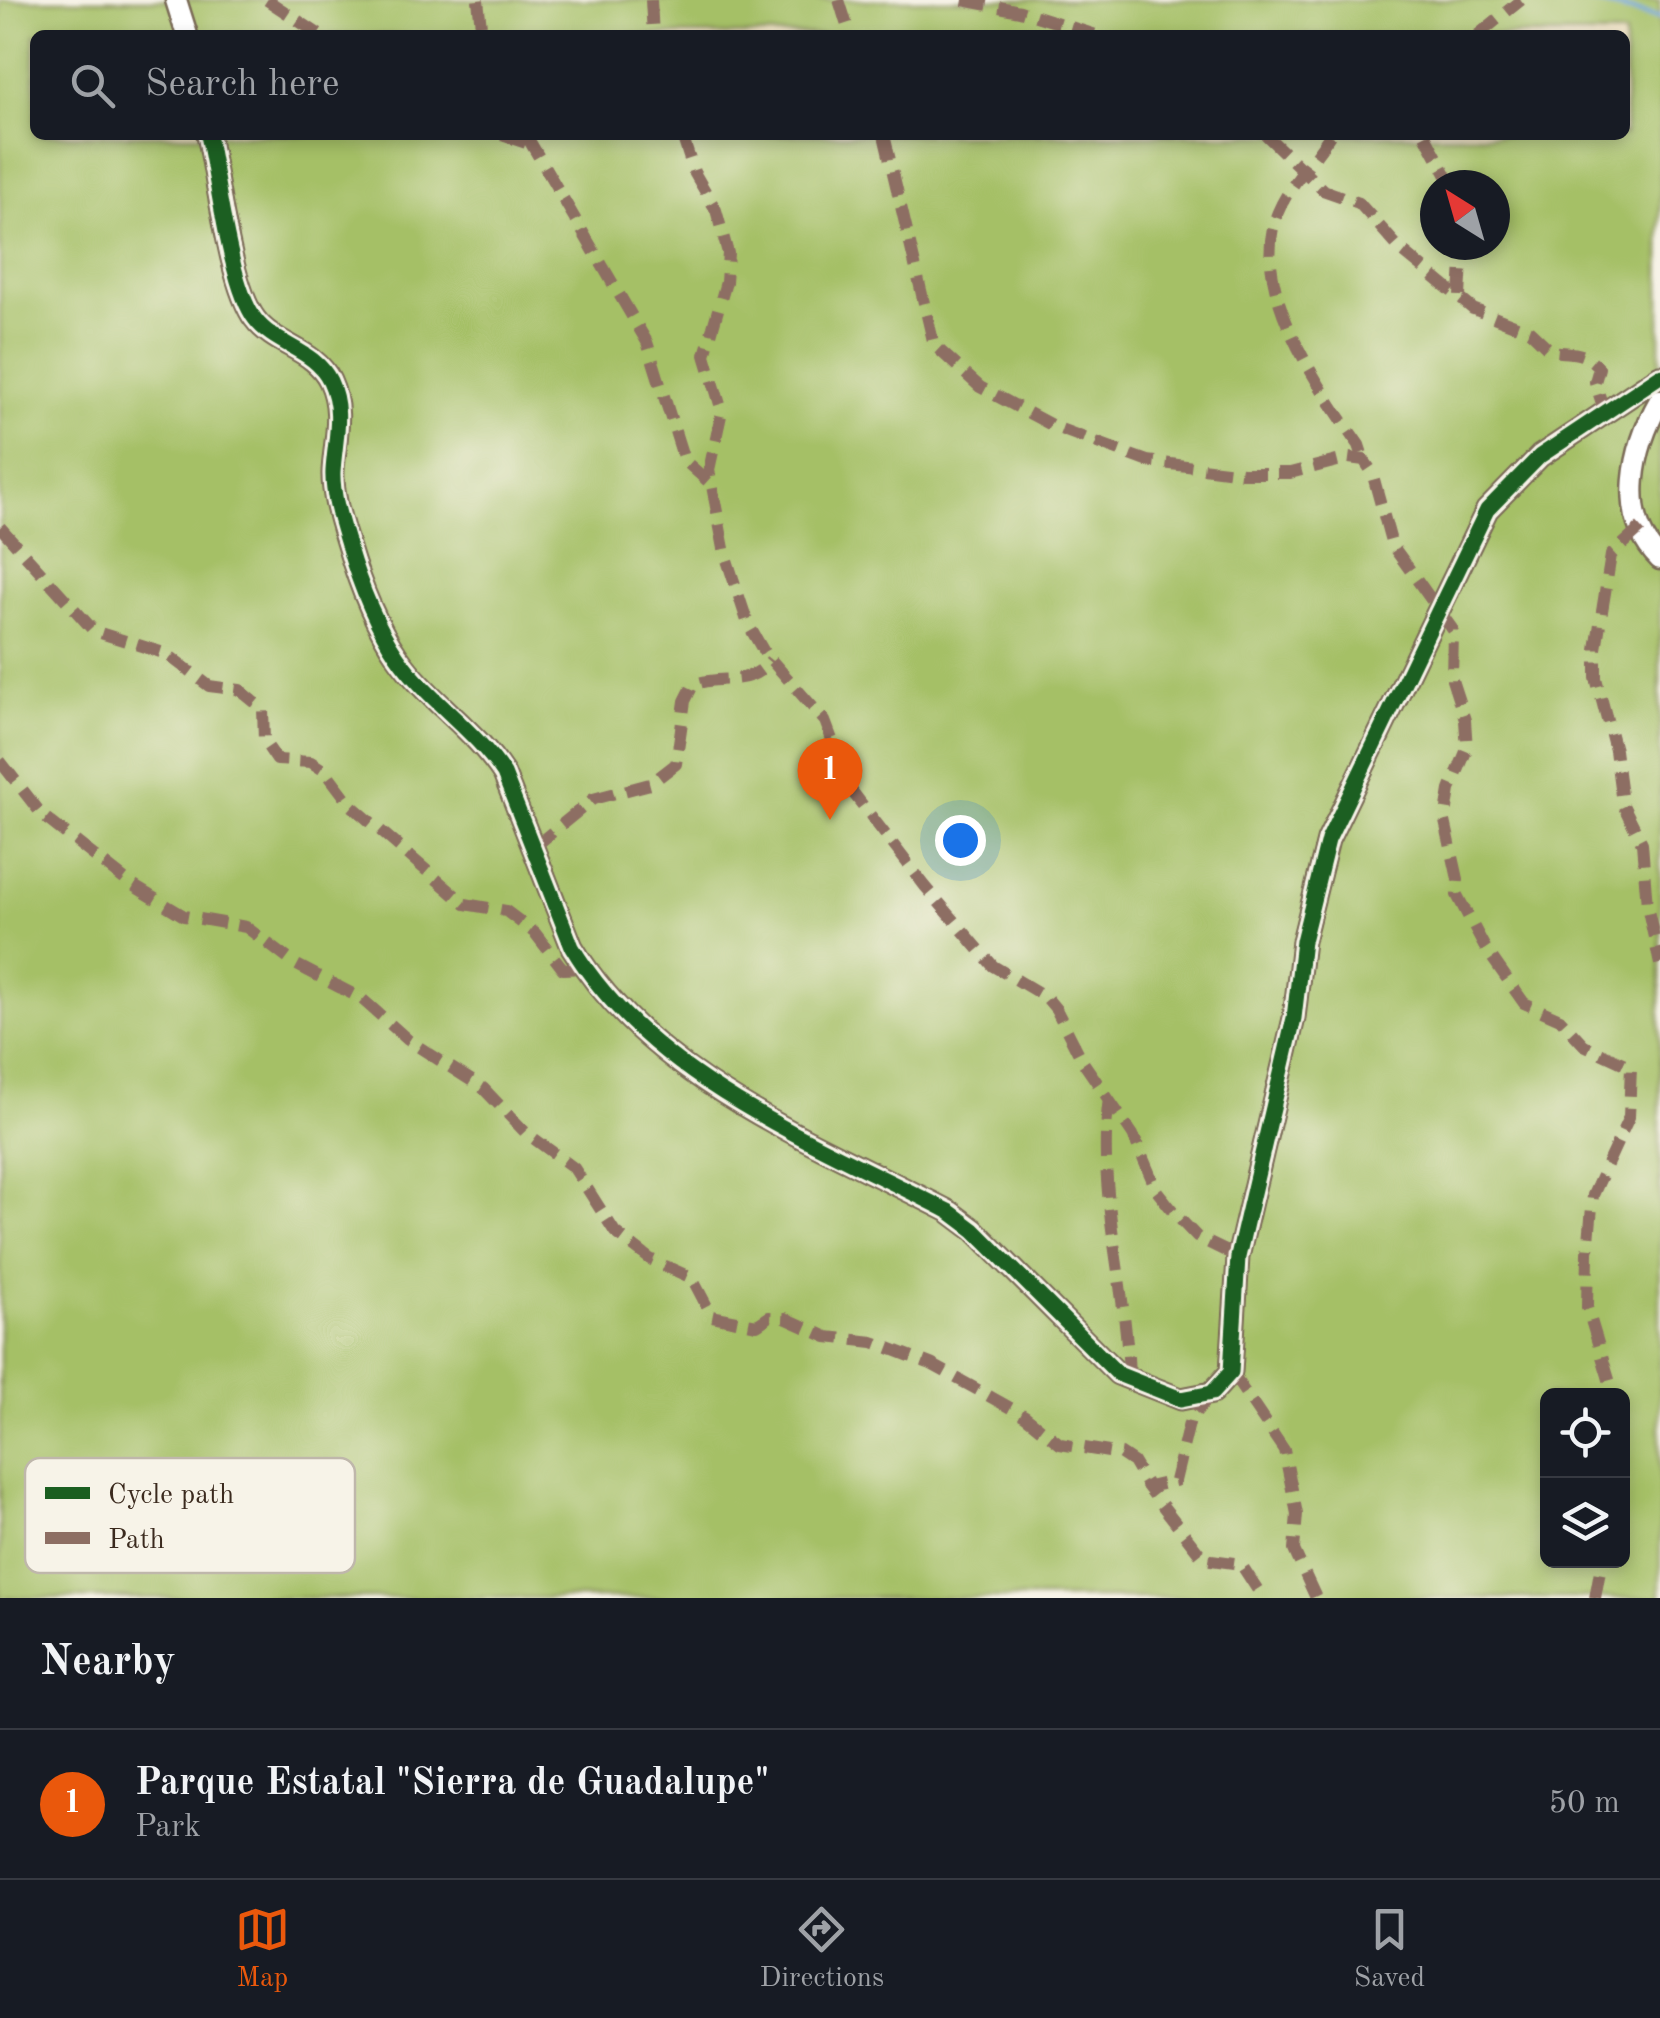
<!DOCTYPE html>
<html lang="en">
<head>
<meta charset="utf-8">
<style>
  :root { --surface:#171b24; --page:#242831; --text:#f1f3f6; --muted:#9ea1a6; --line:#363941; --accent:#ea580c }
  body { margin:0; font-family:"Old Standard TT",serif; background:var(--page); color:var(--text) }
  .controls { position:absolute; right:30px; bottom:30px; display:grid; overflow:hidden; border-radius:15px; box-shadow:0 5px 15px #0003 }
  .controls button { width:90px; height:90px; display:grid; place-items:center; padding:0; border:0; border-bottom:2px solid var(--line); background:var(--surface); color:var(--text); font:50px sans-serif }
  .compass { position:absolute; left:1420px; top:170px; width:90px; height:90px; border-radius:50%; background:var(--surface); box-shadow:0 5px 15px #0003; rotate:323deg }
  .you { position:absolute; left:960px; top:840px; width:35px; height:35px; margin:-25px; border:8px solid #fff; border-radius:50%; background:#1a73e8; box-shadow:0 0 0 15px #1a73e833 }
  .badge { display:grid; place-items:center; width:65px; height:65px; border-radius:50%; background:var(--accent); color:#fff; font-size:32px; font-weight:700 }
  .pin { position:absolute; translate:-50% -82px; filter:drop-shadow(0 2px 5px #0008) }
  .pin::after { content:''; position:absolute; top:52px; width:35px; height:30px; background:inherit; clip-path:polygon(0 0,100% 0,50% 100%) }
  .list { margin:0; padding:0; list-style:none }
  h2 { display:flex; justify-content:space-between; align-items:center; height:130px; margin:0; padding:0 40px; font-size:42px }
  h2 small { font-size:32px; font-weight:400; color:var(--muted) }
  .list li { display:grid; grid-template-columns:65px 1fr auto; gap:30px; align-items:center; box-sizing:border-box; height:150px; padding:0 40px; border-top:2px solid var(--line) }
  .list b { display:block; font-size:38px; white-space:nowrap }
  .list p { margin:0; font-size:32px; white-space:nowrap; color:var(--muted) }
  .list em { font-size:32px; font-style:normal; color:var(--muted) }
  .icon { flex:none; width:55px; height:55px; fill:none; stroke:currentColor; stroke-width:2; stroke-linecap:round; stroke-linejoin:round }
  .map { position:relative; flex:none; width:1660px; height:1598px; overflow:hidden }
  .search { position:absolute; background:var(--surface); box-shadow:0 5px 15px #0003; left:30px; right:30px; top:30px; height:110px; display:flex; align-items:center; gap:25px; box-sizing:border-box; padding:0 35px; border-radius:15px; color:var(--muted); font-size:38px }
  .sheet { height:280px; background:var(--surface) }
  nav { display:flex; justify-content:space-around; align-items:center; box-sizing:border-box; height:140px; border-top:2px solid var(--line); background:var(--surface); font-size:28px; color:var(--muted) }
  nav a { display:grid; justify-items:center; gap:5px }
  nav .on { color:var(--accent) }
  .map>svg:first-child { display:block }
  .green { fill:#a5c066; stroke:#707542; stroke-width:2.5; fill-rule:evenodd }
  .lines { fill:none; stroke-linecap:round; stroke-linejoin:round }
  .stream { stroke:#6da4db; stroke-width:5 }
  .minor-casing { stroke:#7a6a57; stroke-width:25 }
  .minor { stroke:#fff; stroke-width:20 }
  .quiet { stroke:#8d6e63; stroke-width:12; stroke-dasharray:25 12; stroke-linecap:butt }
  .cycleway-casing { stroke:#f7f3e8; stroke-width:21 }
  .cycleway { stroke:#1b5e20; stroke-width:15 }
  .key { fill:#f7f3e8; stroke:#bfb7ab; stroke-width:2.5 }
  .key-label { font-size:28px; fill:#3b2a1e }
</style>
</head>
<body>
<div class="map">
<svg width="1660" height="1598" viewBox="0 0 1660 1598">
  <rect width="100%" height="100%" fill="#f7f3e8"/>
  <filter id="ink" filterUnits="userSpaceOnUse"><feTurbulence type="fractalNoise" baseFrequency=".01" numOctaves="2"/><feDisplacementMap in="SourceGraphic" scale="20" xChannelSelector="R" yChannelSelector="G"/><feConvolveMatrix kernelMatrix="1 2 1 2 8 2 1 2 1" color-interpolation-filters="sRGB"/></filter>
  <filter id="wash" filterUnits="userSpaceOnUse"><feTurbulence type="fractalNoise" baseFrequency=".0048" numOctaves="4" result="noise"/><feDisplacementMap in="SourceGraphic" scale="40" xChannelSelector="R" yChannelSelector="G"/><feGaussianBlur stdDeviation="2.25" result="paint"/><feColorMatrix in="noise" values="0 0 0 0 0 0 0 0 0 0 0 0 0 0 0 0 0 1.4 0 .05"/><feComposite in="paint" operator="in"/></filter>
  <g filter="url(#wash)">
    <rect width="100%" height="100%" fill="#eee1c1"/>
    <path class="green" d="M 0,0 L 1660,0 L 1660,1598 L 0,1598 ZM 35,35 L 1625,35 L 1625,135 L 35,135 ZM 1435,185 L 1495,185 L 1495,245 L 1435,245 ZM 1548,1396 L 1622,1396 L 1622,1560 L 1548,1560 Z"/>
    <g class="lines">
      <path class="stream" d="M 1582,0 L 1660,17"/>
    </g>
  </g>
  <g filter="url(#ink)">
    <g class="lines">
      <defs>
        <g id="minor">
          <path d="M 176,0 L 187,35"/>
          <path d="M 208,135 C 218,179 230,286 255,319 C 275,346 315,349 330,381 C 344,411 335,439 333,471 C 332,495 341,522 348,545 C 359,582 375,624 397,656 C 427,700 475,729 504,774 L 572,947 C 652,1081 818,1143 950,1212 L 974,1230 L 1118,1374 L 1181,1399 L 1212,1393 L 1231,1372 L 1238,1257 L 1294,1018 L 1303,941 L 1328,840 L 1487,510 L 1540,456 L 1660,376"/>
          <path d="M 1660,400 C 1634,446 1616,516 1660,559"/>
        </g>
      </defs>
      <use href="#minor" class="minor-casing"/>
      <use href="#minor" class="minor"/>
      <g class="quiet">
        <path d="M 267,0 L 320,35"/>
        <path d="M 478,0 L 482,35"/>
        <path d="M 651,0 L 653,35"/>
        <path d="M 839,0 L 850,35"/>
        <path d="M 963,0 L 1020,11 L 1096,35"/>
        <path d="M 1478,35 L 1521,0"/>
        <path d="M 502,135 L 532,145"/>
        <path d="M 526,135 L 647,342 L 684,460 L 712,485"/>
        <path d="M 682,135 L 694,172 L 716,210 L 728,253 L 726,282 L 705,355 L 722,411 L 709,470 L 725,554 L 748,624 L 764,652 L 825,721 L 851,790 L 925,886 L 993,966 L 1046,997 L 1056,1009 L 1083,1062 L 1133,1135 L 1157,1191 L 1176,1215 L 1197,1237 L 1238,1257"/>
        <path d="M 884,135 L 934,345 L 980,387 L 1055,427 L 1147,461 L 1242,473 L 1290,473 L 1349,458 L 1364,460 L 1372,472 L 1392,545 L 1453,630 L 1452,680 L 1465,720 L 1467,749 L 1450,790 L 1445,821 L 1458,879 L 1457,895 L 1484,946 L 1524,1003 L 1560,1019 L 1584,1045 L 1631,1067 L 1629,1117 L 1593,1195 L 1588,1253 L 1587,1307 L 1614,1396"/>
        <path d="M 1266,135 L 1323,190 L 1359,203 L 1400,249 L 1473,309 L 1530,331 L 1551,351 C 1572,354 1584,350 1599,368 L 1595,382 L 1604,410"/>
        <path d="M 1330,135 C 1314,160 1289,185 1278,212 C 1247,287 1319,387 1359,445 L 1364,460"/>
        <path d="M 1425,135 L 1452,185"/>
        <path d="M 1460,296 L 1463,245"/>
        <path d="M 0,527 L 94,631 L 167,654 L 209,686 L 240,690 L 263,709 L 264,741 L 277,760 L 311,762 L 326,772 L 351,805 L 465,904 L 506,911 L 535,933 L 563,969 L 585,968"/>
        <path d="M 1641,528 L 1611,555 L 1596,649 L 1596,678 L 1615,750 L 1622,803 L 1642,843 L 1647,906 L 1660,964"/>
        <path d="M 0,761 L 43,816 L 129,883 L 184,916 L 246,927 L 295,964 L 362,999 L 408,1040 L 483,1088 L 525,1132 L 574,1168 L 615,1232 L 650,1259 L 692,1278 L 712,1316 L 757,1325 L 769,1317 L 785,1318 L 827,1337 L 873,1342 L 931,1364 L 1025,1416 L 1060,1444 L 1121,1454 L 1133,1462 L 1148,1487"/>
        <path d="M 533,848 L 593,799 L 650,784 L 676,764 L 685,701 L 693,685 C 723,673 748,689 771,660"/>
        <path d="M 1109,1098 C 1096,1193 1127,1286 1129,1379"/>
        <path d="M 1231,1372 L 1284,1450 L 1297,1514 L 1294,1550 L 1316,1598"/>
        <path d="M 1212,1393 L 1190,1419 L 1175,1481 L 1148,1487 L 1204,1559 L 1241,1564 L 1263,1598"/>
        <path d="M 1622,1471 L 1622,1477"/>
        <path d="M 1595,1598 L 1602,1560"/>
      </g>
      <defs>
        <path id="cycleway" d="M 208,135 C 218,179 230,286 255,319 C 275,346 315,349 330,381 C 344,411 335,439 333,471 C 332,495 341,522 348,545 C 359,582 375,624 397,656 C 427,700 475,729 504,774 L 572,947 C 652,1081 818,1143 950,1212 L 974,1230 L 1118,1374 L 1181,1399 L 1212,1393 L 1231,1372 L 1238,1257 L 1294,1018 L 1303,941 L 1328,840 L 1487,510 L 1540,456 L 1660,376"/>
      </defs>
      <use href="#cycleway" class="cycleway-casing"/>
      <use href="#cycleway" class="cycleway"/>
    </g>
  </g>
  <rect x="25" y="1458" width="330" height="115" rx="15" class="key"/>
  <rect x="45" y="1487" width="45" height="12" fill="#1b5e20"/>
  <rect x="45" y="1532" width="45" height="12" fill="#8d6e63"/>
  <g class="key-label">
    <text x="108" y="1503">Cycle path</text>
    <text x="108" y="1548">Path</text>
  </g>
</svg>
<div class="controls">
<button><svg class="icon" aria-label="locate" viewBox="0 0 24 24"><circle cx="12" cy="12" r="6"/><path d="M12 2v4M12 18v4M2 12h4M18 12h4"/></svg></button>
<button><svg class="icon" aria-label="layers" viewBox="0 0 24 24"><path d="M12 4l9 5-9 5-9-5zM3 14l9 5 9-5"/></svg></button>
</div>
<svg class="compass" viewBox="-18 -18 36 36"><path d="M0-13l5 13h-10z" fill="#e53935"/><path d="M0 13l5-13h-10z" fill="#9ea1a6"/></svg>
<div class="you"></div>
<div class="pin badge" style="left:830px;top:820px">1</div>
<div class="search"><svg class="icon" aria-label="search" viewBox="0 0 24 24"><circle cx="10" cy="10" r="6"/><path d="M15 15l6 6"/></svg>Search here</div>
</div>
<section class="sheet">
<h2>Nearby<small></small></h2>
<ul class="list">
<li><span class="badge">1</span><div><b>Parque Estatal &quot;Sierra de Guadalupe&quot;</b><p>Park</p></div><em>50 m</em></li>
</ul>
</section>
<nav>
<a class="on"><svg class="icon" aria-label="map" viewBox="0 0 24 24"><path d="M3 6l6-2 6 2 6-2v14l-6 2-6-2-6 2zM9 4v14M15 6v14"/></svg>Map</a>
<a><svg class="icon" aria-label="directions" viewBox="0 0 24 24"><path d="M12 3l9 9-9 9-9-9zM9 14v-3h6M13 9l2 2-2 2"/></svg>Directions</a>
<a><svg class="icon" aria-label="saved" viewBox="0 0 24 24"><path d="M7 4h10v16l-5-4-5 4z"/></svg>Saved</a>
</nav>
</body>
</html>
